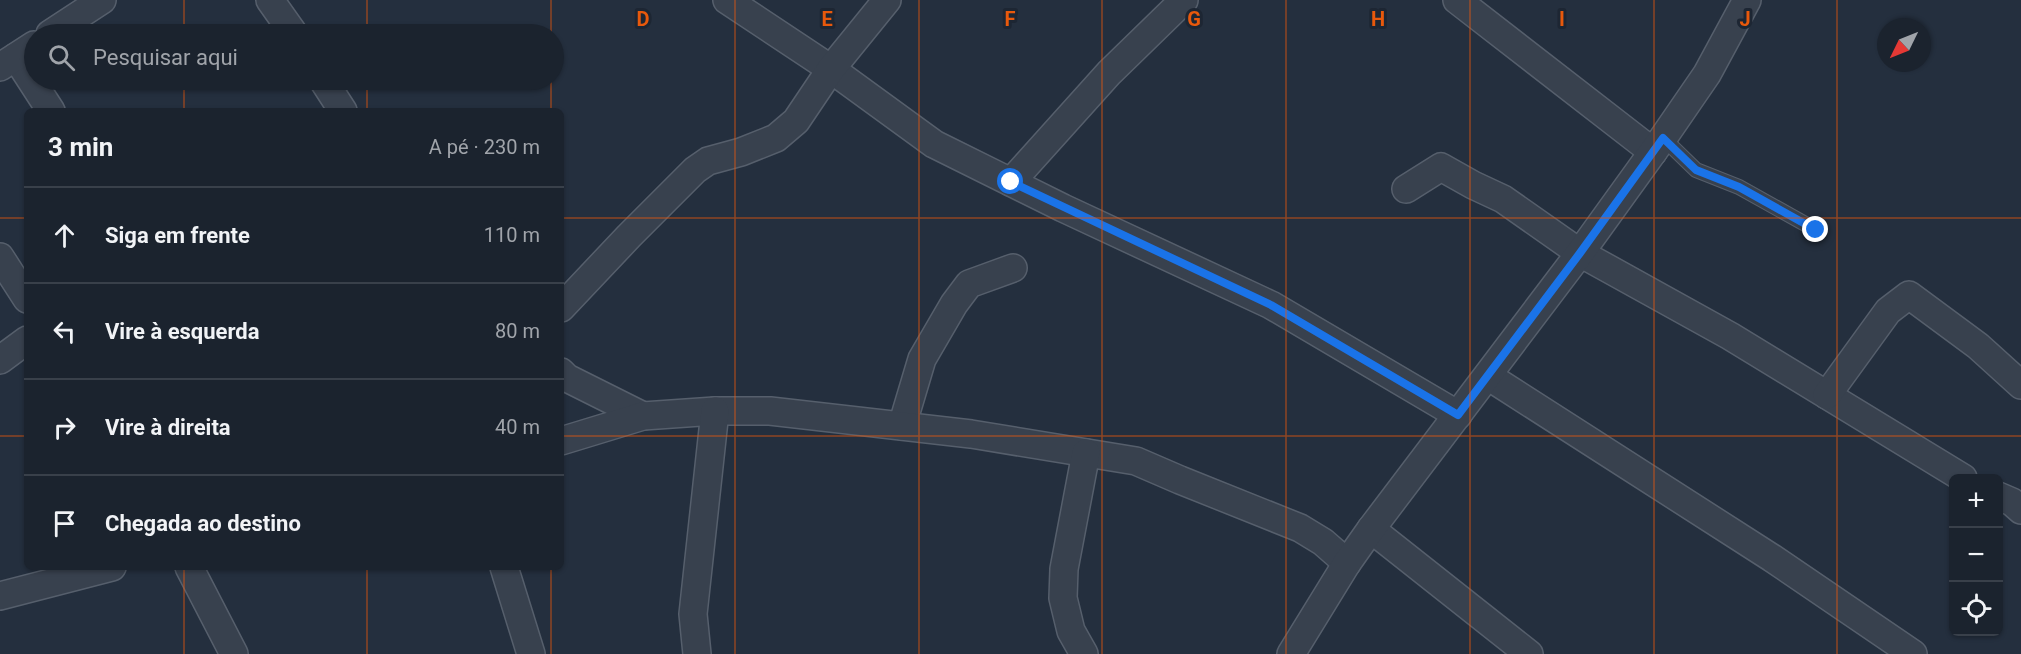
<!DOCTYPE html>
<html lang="pt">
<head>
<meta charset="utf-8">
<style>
  :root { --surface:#1b232e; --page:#242b36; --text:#f1f3f6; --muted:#a0a4aa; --line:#39404a }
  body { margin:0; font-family:Roboto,sans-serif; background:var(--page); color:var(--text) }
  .controls { position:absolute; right:18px; bottom:18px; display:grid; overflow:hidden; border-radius:9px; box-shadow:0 2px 4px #0004 }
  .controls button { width:54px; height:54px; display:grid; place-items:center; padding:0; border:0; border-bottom:2px solid var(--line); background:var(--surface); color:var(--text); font:30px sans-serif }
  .compass { position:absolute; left:1877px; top:18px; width:54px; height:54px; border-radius:50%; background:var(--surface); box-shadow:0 2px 4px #0004; rotate:227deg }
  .stop { position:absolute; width:18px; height:18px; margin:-14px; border:4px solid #1a73e8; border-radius:50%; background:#fff }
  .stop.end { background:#1a73e8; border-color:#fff; box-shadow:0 2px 6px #0008 }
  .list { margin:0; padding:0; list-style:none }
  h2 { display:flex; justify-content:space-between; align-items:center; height:78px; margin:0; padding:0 24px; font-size:26px }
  h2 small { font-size:20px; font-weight:400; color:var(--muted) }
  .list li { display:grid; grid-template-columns:39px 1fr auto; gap:18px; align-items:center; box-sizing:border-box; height:96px; padding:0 24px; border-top:2px solid var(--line) }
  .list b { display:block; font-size:22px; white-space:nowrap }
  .list em { font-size:20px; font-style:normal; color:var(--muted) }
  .icon { flex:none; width:33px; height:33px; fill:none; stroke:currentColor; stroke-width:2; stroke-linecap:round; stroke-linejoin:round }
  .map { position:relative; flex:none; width:2021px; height:654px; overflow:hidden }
  .search { position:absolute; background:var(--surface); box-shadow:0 2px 4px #0004; left:24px; top:24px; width:540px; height:66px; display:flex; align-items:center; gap:15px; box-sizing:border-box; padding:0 21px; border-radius:33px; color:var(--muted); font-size:22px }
  .panel { position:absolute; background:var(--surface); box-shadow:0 2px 4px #0004; left:24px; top:108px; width:540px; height:462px; border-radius:9px }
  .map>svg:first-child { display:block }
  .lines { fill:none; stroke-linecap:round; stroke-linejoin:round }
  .lane-casing { stroke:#565f6c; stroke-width:16 }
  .street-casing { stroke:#565f6c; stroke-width:30 }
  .lane { stroke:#38414e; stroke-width:14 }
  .street { stroke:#38414e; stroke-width:27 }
  .route { stroke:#1a73e8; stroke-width:8 }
  .grid { fill:none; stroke:#e8590c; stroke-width:1.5; stroke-opacity:0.55 }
  .grid-label { font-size:20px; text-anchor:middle; font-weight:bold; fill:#e8590c; stroke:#1d2633; stroke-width:6; stroke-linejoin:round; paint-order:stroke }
</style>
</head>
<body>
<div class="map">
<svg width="2021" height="654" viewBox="0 0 2021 654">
  <rect width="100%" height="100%" fill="#242f3e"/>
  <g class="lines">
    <defs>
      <path id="lane" d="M 1663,138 L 1696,170 L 1739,187 L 1816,230"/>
      <g id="street">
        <path d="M 270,0 L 294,34"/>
        <path d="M 727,0 L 831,69 L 934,144 L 1063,208 L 1271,305 L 1458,415"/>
        <path d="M 1457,0 L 1653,152"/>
        <path d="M 50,34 L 102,0"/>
        <path d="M 16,57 L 51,111"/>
        <path d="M 0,67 L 34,45"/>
        <path d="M 323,80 L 343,111"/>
        <path d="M 1011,182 L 1109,73 L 1184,0"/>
        <path d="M 1406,189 L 1441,167 L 1473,185 L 1503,199 L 1580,253 L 1730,336 L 1963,478"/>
        <path d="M 0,257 L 27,299"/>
        <path d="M 561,308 L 629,236 L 695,170 L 708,161 L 741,152 L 776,138 L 796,121 L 831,69 L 887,0"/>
        <path d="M 0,360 L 27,340"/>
        <path d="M 561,372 L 567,378 L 643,416"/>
        <path d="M 1488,376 L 1772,558 L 1913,654"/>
        <path d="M 1827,395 L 1888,311 L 1909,295 L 1978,346 L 2021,385"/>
        <path d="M 902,426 L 922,359 L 954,304 L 969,284 L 1013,268"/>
        <path d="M 561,441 L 643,416 L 715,411 L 770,411 L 971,434 L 1136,461 L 1180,480 L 1300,528 L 1323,542 L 1347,563"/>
        <path d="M 1998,496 L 2012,502 L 2021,510"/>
        <path d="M 1371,529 L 1529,654"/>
        <path d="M 189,567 L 234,654"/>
        <path d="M 504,567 L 531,654"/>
        <path d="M 0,596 L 112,567"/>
        <path d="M 697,654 L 693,614 L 715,411"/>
        <path d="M 1084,654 L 1071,631 L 1063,598 L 1064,569 L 1086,453"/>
        <path d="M 1291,654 L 1347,563 L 1371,529 L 1580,253 L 1663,138 L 1707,74 L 1747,0"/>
      </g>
    </defs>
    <use href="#lane" class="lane-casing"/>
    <use href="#street" class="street-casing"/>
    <use href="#lane" class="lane"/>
    <use href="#street" class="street"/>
  </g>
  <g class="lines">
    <path class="route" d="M 1011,182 L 1271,305 L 1458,415 L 1580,253 L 1663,138 L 1696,170 L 1739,187 L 1816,230"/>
  </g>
  <path class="grid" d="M 184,0 L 184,34M 367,0 L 367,34M 551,0 L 551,34M 735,0 L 735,654M 919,0 L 919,654M 1102,0 L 1102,654M 1286,0 L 1286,654M 1470,0 L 1470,654M 1654,0 L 1654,654M 1837,0 L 1837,654M 184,80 L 184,111M 367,80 L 367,111M 551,80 L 551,111M 0,218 L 27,218M 561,218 L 2021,218M 0,436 L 27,436M 561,436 L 2021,436M 184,567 L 184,654M 367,567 L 367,654M 551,567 L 551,654"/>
  <g class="grid-label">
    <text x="643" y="26">D</text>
    <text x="827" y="26">E</text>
    <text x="1010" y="26">F</text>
    <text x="1194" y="26">G</text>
    <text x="1378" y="26">H</text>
    <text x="1562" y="26">I</text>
    <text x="1745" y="26">J</text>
  </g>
</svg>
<div class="controls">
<button>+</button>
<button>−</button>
<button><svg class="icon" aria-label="locate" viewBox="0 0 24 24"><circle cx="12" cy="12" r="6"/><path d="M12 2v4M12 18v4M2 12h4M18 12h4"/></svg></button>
</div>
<svg class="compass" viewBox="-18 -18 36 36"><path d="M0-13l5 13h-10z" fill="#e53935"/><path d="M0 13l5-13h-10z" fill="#a0a4aa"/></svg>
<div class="stop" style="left:1011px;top:182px"></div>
<div class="stop end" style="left:1816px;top:230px"></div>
<div class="search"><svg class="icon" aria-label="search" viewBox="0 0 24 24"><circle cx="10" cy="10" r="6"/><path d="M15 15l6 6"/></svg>Pesquisar aqui</div>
<section class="panel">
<h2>3 min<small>A pé · 230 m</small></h2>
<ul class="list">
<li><svg class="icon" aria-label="ahead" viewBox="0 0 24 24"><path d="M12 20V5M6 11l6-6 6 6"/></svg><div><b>Siga em frente</b></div><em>110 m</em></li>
<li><svg class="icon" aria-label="left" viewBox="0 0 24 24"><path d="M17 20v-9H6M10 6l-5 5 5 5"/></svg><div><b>Vire à esquerda</b></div><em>80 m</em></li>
<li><svg class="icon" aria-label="right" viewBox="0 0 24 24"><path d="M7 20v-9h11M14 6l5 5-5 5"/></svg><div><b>Vire à direita</b></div><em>40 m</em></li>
<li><svg class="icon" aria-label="arrive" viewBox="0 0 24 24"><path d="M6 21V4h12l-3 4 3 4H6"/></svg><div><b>Chegada ao destino</b></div></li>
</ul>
</section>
</div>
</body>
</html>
